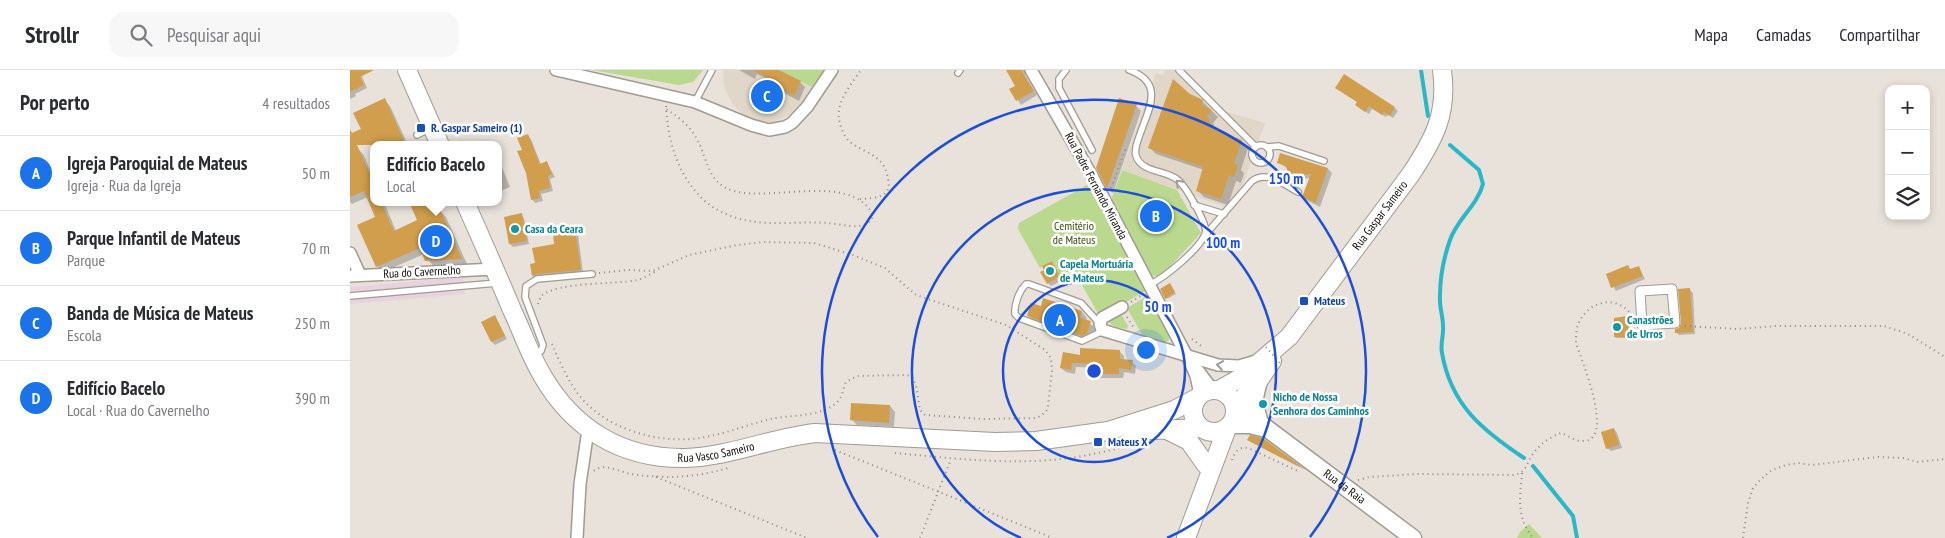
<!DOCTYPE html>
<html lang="pt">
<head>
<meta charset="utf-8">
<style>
  :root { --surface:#fff; --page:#f7f7f7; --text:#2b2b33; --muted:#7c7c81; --line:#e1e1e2; --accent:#1a73e8 }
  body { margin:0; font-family:"PT Sans Narrow",sans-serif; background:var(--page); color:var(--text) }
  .controls { position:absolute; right:15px; top:15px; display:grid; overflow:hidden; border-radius:10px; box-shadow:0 2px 8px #0003 }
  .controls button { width:45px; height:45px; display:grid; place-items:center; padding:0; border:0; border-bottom:1px solid var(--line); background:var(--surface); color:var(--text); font:25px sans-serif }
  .you { position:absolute; left:795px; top:279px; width:18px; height:18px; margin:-12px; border:4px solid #fff; border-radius:50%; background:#1a73e8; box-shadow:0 0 0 8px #1a73e833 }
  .badge { display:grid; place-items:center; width:32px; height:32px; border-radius:50%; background:var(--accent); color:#fff; font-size:16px; font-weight:700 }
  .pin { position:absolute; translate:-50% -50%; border:2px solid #fff; box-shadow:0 1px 5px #0006 }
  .popup { position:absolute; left:20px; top:71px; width:132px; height:65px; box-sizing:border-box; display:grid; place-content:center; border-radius:10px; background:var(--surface); filter:drop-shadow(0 1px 4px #0005); font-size:16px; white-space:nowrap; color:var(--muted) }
  .popup b { font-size:19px; color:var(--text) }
  .popup::after { content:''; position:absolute; left:50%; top:100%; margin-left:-10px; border:10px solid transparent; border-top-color:var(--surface) }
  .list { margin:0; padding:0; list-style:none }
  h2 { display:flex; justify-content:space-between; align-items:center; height:65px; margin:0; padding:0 20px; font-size:21px }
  h2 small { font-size:16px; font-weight:400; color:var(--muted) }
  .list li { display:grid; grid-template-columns:32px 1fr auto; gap:15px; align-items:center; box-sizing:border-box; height:75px; padding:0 20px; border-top:1px solid var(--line) }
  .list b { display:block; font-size:19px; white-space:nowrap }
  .list p { margin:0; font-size:16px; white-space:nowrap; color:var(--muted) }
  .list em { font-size:16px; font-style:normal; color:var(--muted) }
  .icon { flex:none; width:28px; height:28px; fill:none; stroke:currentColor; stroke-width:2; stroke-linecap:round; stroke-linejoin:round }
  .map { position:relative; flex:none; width:1595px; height:468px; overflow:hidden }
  header { display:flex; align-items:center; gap:30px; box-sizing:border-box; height:70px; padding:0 25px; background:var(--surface); border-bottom:1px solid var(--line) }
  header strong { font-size:24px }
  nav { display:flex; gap:28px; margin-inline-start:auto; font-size:18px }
  .search { width:350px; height:45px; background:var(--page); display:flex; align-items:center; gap:12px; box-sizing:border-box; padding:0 18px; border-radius:15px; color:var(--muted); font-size:19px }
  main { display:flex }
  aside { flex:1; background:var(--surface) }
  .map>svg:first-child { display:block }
  .industrial { fill:#e8d2e0 }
  .built { fill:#e1d7c8 }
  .green { fill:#bad98f }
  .shadow { fill:#0003 }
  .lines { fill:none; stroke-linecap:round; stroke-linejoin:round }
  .stream { stroke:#2ab7c8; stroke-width:4 }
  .building { fill:#d09e4d }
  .service-casing { stroke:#a09b93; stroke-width:8 }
  .pedestrian-casing { stroke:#a09b93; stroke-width:11 }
  .minor-casing { stroke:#a09b93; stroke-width:14 }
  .secondary-casing { stroke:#a09b93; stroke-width:19 }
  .primary-casing { stroke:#a09b93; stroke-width:20 }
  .path { stroke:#8f8a85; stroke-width:2; stroke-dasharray:1 4; stroke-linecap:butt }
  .service { stroke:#fff; stroke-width:5.5 }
  .pedestrian { stroke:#fff; stroke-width:9 }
  .minor { stroke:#fff; stroke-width:11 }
  .secondary { stroke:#fff; stroke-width:16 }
  .primary { stroke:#fff; stroke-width:18 }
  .path-bridge { stroke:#8f8a85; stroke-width:2; stroke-dasharray:1 4; stroke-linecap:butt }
  .oneway { stroke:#9f9e9d }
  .ring { fill:none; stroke:#1d4ed8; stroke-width:2.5 }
  .transit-dot { fill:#1a4fb4; stroke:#fff; stroke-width:2 }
  .culture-dot { fill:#0f9aa8; stroke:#fff; stroke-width:2 }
  .labels { text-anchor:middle; stroke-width:5; stroke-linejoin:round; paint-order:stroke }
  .transit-label { font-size:12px; font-weight:bold; fill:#164399; stroke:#fff; text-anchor:start }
  .street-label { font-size:12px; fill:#0e0c09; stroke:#fff }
  .park-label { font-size:12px; fill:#34490c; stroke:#fff }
  .culture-label { font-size:12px; font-weight:bold; fill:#0d838f; stroke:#fff; text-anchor:start }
  .centre { fill:#1d4ed8; stroke:#fff; stroke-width:2.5 }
  .ring-label { font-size:15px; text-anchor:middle; font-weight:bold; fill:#1d4ed8; stroke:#fff; stroke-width:5; stroke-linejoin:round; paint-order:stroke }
</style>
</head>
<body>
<header>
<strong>Strollr</strong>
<div class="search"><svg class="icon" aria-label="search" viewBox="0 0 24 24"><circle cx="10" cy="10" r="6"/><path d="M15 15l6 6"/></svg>Pesquisar aqui</div>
<nav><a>Mapa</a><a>Camadas</a><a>Compartilhar</a></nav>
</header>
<main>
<aside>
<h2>Por perto<small>4 resultados</small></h2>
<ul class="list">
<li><span class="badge">A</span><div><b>Igreja Paroquial de Mateus</b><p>Igreja · Rua da Igreja</p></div><em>50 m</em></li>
<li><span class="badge">B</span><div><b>Parque Infantil de Mateus</b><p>Parque</p></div><em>70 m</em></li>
<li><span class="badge">C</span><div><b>Banda de Música de Mateus</b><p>Escola</p></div><em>250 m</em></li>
<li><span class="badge">D</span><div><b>Edifício Bacelo</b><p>Local · Rua do Cavernelho</p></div><em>390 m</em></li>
</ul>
</aside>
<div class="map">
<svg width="1595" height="468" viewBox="0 0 1595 468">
  <rect width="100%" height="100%" fill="#e8e2da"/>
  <path class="industrial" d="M 113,207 L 115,224 L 0,234 L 0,217 Z"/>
  <g class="built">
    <path d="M 373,0 L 429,0 L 462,17 L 448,37 L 439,45 L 423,52 L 410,52 L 398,49 L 383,35 L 374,16 Z"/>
    <path d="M 815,0 L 834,0 L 871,40 L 915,53 L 884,140 L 772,100 L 806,3 L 813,5 Z"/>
  </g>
  <g class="green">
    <path d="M 242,0 L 353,0 L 343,12 L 329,15 Z"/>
    <path d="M 429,0 L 474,0 L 462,17 Z"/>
    <path d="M 772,100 L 827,120 L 851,163 L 813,204 L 807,207 L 801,205 L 798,200 L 761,130 Z"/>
    <path d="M 737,115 L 797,220 L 750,247 L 723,199 L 710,206 L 702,191 L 690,198 L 668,159 L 669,153 Z"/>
    <path d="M 799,225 L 819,263 L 819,269 L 816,273 L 794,268 L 777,238 Z"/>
    <path d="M 770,242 L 778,256 L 777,259 C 770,258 759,256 758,249 Z"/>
    <path d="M 1179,454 L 1192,468 L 1167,468 L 1170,462 Z"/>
  </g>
  <g class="shadow">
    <path d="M 0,0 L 9,0 L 17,18 L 5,24 L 6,26 L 0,29 Z"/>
    <path d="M 389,0 L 426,0 L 450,12 L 455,17 L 449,31 L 434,23 L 429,18 L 431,16 L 407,4 L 405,9 Z"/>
    <path d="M 657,0 L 674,0 L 677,4 L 675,5 L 687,25 L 671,35 L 661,20 L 667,16 Z"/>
    <path d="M 994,6 L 1045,38 L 1048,41 L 1043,48 L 1038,45 L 1036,47 L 1022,39 L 1019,44 L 1010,38 Z"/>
    <path d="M 839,25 L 852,31 L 868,47 L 863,53 L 867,62 L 892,71 L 898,78 L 891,100 L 894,103 L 891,113 L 886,111 L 878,135 L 854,127 L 847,120 L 854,100 L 806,84 L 799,77 Z"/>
    <path d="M 34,30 L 40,36 L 58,75 L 35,75 Z"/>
    <path d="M 786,36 L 791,41 L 763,123 L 758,119 L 747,97 Z"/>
    <path d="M 178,66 L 181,69 L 191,95 L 197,93 L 205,107 L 200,109 L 203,121 L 191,124 L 193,131 L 185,133 L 182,129 L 174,80 Z"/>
    <path d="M 8,79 L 14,85 L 23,108 L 23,132 L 34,132 L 46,161 L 90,141 L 96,147 L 117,194 L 83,196 L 74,184 L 33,202 L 27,196 L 27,148 L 18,127 L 2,134 L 0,132 L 0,82 Z"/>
    <path d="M 148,92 L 151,95 L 160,117 L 148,122 Z"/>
    <path d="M 928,92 L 978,99 L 982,103 L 970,137 L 958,131 L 953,127 L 961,108 L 948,109 L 944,108 L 938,99 Z"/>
    <path d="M 171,145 L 174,148 L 179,174 L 163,177 L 160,174 Z"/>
    <path d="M 225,161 L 228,164 L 233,203 L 186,209 L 183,206 L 181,195 L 186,194 L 206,175 Z"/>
    <path d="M 702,193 L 713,210 L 701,216 L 698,213 Z"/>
    <path d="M 1278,196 L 1281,200 L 1288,197 L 1295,209 L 1266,221 L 1257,205 Z"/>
    <path d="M 821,216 L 826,224 L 817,229 L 816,228 Z"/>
    <path d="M 1340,220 L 1343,223 L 1345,264 L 1329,265 L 1326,262 L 1330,259 Z"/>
    <path d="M 732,242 L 737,248 L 736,251 L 746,258 L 742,269 L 738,271 L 684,251 L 678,245 Z"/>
    <path d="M 145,247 L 157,269 L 145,275 L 142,272 Z"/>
    <path d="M 1277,247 L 1281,268 L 1266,268 L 1265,267 Z"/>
    <path d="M 769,281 L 774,286 L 774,290 L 782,292 L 786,296 L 785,304 L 774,302 L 773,308 L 750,308 L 745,303 L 746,298 L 726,297 L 725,304 L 716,302 L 711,298 L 731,287 Z"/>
    <path d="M 540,336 L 545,342 L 544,357 L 507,355 L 502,350 Z"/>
    <path d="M 1264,359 L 1267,363 L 1272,378 L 1261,381 L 1257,378 Z"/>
    <path d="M 912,369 L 951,398 L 901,372 Z"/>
  </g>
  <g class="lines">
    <g class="stream">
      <path d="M 1071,0 L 1078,46"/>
      <path d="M 1100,75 L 1129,100 L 1133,114 C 1127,136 1107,149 1100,170 C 1094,187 1090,208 1090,226 C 1089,236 1093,246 1093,256 C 1094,265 1090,274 1092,283 C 1101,335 1132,360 1174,388"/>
      <path d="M 1183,396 L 1223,446 L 1227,468"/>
    </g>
  </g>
  <g class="building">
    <path d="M 0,0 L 24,0 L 10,7 L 14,15 L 0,22 Z"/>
    <path d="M 403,0 L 429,0 L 451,11 L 444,26 L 428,18 L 430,14 Z"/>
    <path d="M 656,0 L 671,0 L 684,21 L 666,31 L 659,19 L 665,16 Z"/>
    <path d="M 994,4 L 1045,37 L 1040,46 L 1034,42 L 1032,45 L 1019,36 L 1015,42 L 1005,35 L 1007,32 L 985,18 Z"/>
    <path d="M 823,9 L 840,24 L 853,30 L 852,35 L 862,40 L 857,46 L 863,59 L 892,70 L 884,94 L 888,95 L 884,107 L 879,105 L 871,129 L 846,121 L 853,97 L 798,78 Z"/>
    <path d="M 35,28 L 56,75 L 7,75 L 24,113 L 24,132 L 31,132 L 44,161 L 67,150 L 59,132 L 87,132 L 112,189 L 75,191 L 70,178 L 26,197 L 7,155 L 25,147 L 14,121 L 0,127 L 0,59 L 2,63 L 11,59 L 3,43 Z"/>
    <path d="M 769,28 L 787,34 L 757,119 L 746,98 Z"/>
    <path d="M 178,64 L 190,94 L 197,91 L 202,104 L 198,106 L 200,118 L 189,121 L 190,128 L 181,130 L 176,103 L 167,81 L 172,80 L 167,68 Z"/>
    <path d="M 930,83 L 978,98 L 966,133 L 952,127 L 961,104 L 943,106 L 938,104 L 936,96 L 927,93 Z"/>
    <path d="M 172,143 L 177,171 L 159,174 L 154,147 Z"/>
    <path d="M 225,159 L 231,200 L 187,204 L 182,206 L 180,194 L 185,193 L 182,178 L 204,174 L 203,162 Z"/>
    <path d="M 702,191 L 710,206 L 697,214 L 690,202 L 694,200 L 692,196 Z"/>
    <path d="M 1278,195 L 1280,199 L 1289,196 L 1293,206 L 1261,218 L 1256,204 Z"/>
    <path d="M 820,213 L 825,222 L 815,229 L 810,219 Z"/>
    <path d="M 1340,218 L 1343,262 L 1325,263 L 1325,259 L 1329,258 L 1331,253 L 1328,219 Z"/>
    <path d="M 693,228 L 732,241 L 730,248 L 741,251 L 737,264 L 732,266 L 677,246 L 681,233 L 691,236 Z"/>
    <path d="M 145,245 L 155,266 L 141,272 L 131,252 Z"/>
    <path d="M 1277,246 L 1281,267 L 1264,267 L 1264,248 Z"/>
    <path d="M 730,278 L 770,280 L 770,289 L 783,290 L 781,300 L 769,298 L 769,304 L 744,304 L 744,294 L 722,293 L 721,300 L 710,298 L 713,282 L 730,285 Z"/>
    <path d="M 501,333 L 540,335 L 539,353 L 500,350 Z"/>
    <path d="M 1264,358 L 1269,375 L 1256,379 L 1251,362 Z"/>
    <path d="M 900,365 L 913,368 L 956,400 L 897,370 Z"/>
  </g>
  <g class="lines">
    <defs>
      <g id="service">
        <path d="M 716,0 L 709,9 L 709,18 L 742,80"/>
        <path d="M 779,0 C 816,13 798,40 789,67 C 787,73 784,79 786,86 C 792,103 816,100 828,110 C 837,118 854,149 856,161 C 853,177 814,208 799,215"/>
        <path d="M 829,0 L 906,77"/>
        <path d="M 608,3 L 610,0"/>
        <path d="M 345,32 L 362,0"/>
        <path d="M 67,65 L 81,58"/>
        <circle cx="911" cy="84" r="9"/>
        <path d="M 917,77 L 929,76 L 974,91"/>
        <path d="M 844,135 L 874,144"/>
        <path d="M 856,164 L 902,111 C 917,100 933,114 948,122"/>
        <path d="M 0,226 L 147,213"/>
        <path d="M 750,254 L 731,233 L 679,214 L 676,214 C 669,221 664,235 665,244 L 669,248 L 732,271 L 753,261"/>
        <path d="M 184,284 L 191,281 L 193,275 L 175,227 L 176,216 L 187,209 L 242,204"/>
      </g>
      <path id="pedestrian" d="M 1322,219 L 1325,253 L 1292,255 L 1290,221 Z"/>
      <g id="minor">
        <path d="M 206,0 L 345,32 L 401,55 L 419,60 L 435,57 L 442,53 L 457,37 L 482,0"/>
        <path d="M 681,0 L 742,106 L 841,294 L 846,306 L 850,324"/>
        <path d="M 0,183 L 10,205"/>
        <path d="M 0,206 L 145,199"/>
        <path d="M 772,237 L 752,248 L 750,254 L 752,260 L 868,295 L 889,296 L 906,291"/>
        <path d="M 847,299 L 862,319"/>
        <path d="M 227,468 L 230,414 L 238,360"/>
      </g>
      <g id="secondary">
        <path d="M 909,310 L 904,332 L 910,353"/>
        <path id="s1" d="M 885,338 L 903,348 L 1063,468"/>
        <path d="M 880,355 L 900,355 L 912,358"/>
      </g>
      <g id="primary">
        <path d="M 57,0 L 90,75"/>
        <path id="s2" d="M 115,132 C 131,168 147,204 162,240 C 172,261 180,285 192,305 C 223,359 272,389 335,388 C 378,387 421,368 465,363 L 645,372 L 686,371 L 758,361 L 824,340 L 845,329"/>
        <circle cx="864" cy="341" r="21"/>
        <path id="s3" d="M 869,320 L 892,307 L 939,267 L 1061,104 C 1084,69 1098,44 1092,0"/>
        <path d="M 885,337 L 909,310 L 922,291"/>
        <path d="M 817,360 L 839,371 L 856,395"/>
        <path d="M 781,361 L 851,358"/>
        <path d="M 836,468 L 877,358"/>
      </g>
    </defs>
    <use href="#service" class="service-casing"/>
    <use href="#pedestrian" class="pedestrian-casing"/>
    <use href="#minor" class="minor-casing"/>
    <use href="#secondary" class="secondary-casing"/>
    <use href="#primary" class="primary-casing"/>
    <g class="path">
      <path d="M 316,36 C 318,73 328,107 356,132 C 367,141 381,147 394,150 C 422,156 450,151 478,153 C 490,154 506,159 516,154 C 520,152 522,149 523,145 C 501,102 424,132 384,121 C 358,114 358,91 348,71 C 341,57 329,47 316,39"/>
      <path d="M 761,118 L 776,78"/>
      <path d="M 510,129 C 524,128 543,128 538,109 C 537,103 535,96 530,91 C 521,82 507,79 498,70 C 493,64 490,56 489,49 C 486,32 502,13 511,0"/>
      <path d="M 781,232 L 792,225"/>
      <path d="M 188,234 L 191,226 C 210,211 263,215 287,210 C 294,208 301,204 308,200"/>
      <path d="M 777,247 L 784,258"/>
      <path d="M 1335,256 L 1387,259 L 1426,256 L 1534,256 L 1558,264 L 1595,287"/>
      <path d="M 842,269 L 854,278"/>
      <path d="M 202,274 C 209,290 216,307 226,321 C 252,359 311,376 355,367 C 378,363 399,354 421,349 C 442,344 474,348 489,330 C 493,325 493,318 496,312 L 507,306 L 557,305 L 562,307 L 566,315 L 570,340 L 575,345 L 634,349 L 687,348 L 696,342 L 698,336 L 702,301 L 701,288 L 695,280 L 656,255 L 566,225 L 535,198 L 503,185 L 464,173 L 414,172 L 387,175 L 339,185 L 303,201 L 278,200 L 249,203"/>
      <path d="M 485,380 L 703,468"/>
      <path d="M 545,383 C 600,388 656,395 711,389 C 734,387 756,381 779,376"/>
      <path d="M 882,390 C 885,382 889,376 898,378 L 950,402"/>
      <path d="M 244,401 C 254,392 269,402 281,404 C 317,409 343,408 378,398"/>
      <path d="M 1172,403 C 1170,428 1166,447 1183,468"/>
      <path d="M 306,407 L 457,468"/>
      <path d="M 1008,410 L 1019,407 L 1067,404 L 1166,405 C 1177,401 1177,392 1183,384 C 1190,374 1200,367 1211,363 C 1218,365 1226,372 1233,371 C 1266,371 1231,289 1226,273 C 1226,265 1226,257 1230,250 C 1242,230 1266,226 1280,243"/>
      <path d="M 570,468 L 601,389"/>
      <path d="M 1393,468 L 1398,433 L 1403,418 L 1411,409 L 1422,400 L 1436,395 L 1448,393 L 1462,395 L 1527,387 L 1554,388 L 1567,392 L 1595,389"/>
    </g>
    <use href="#service" class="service"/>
    <use href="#pedestrian" class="pedestrian"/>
    <use href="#minor" class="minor"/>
    <use href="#secondary" class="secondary"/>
    <use href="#primary" class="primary"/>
    <path class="path-bridge" d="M 916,277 L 930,293"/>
  </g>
  <defs><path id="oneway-chevron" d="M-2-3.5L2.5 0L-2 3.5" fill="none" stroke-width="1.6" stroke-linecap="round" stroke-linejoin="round" transform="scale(1.25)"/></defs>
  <g class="oneway">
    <use href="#oneway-chevron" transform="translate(829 113) rotate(-135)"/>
    <use href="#oneway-chevron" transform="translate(870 295) rotate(-171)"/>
  </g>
  <g class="ring">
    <circle cx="744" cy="301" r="91"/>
    <path d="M671 468A182 182 0 1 1 817 468"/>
    <path d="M528 467A272 272 0 1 1 960 467"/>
  </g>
  <g class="transit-dot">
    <rect x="66" y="53" width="10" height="10" rx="2.5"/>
    <rect x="949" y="226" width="10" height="10" rx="2.5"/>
    <rect x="743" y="367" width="10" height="10" rx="2.5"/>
  </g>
  <g class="culture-dot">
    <circle cx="165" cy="159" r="5"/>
    <circle cx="700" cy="201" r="5"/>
    <circle cx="1267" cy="257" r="5"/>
    <circle cx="913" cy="334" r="5"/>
  </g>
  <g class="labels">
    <g class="transit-label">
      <text x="81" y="62">R. Gaspar Sameiro (1)</text>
      <text x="964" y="235">Mateus</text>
      <text x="758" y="376">Mateus X</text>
    </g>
    <g class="street-label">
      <text transform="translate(746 116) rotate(62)" y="4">Rua Padre Fernando Miranda</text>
      <text dy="4" stroke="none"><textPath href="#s3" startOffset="240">Rua Gaspar Sameiro</textPath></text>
      <text transform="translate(72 202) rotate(-3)" y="4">Rua do Cavernelho</text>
      <text dy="4" stroke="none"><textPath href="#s2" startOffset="395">Rua Vasco Sameiro</textPath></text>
      <text dy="4" stroke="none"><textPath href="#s1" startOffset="135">Rua da Raia</textPath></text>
    </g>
    <g class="park-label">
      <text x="724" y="160">Cemitério<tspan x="724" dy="14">de Mateus</tspan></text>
    </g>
    <g class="culture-label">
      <text x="175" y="163">Casa da Ceara</text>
      <text x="710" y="198">Capela Mortuária<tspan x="710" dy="14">de Mateus</tspan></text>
      <text x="1277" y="254">Canastrões<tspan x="1277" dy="14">de Urros</tspan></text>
      <text x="923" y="331">Nicho de Nossa<tspan x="923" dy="14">Senhora dos Caminhos</tspan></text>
    </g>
  </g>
  <circle cx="744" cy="301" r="8" class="centre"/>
  <g class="ring-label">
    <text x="936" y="114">150 m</text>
    <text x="873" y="178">100 m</text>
    <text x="808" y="242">50 m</text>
  </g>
</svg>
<div class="controls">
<button>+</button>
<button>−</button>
<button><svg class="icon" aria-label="layers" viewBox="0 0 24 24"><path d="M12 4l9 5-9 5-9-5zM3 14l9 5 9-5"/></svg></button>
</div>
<div class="you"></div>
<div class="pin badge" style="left:710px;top:250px">A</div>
<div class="pin badge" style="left:806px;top:146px">B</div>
<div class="pin badge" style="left:417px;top:26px">C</div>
<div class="pin badge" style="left:86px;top:171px">D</div>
<div class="popup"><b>Edifício Bacelo</b>Local</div>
</div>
</main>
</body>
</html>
